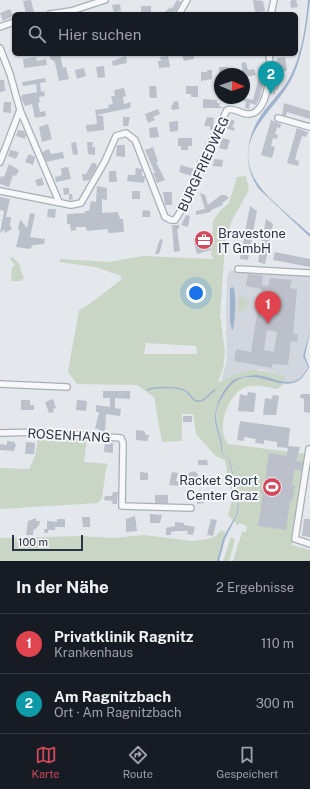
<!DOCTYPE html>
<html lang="de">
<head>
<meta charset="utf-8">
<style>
  :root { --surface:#171b24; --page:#20242c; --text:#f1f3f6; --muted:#9ea1a6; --line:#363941; --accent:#d1495b }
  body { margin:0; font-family:"Public Sans",sans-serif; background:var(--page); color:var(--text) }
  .compass { position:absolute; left:214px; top:68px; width:36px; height:36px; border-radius:50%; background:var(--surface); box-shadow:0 1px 3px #0004; rotate:92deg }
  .scale { position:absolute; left:12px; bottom:10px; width:71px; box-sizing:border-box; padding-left:4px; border:2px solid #2b3445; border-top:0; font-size:11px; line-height:14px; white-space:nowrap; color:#2b3445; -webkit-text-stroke:3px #f4f6f9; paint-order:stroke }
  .you { position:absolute; left:196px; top:293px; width:14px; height:14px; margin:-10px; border:3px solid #fff; border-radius:50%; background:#1a73e8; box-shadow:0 0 0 6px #1a73e833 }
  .badge { display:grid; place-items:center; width:26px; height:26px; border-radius:50%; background:var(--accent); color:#fff; font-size:13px; font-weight:700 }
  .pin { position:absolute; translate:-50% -33px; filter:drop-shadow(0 1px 2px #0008) }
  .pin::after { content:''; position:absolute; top:21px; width:14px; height:12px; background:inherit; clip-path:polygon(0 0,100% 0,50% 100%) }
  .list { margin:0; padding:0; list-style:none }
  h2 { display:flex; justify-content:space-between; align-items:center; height:52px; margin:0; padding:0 16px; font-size:17px }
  h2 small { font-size:13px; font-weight:400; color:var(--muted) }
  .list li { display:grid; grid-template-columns:26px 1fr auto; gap:12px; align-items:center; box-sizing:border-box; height:60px; padding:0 16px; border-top:1px solid var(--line) }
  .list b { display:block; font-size:15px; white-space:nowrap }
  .list p { margin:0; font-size:13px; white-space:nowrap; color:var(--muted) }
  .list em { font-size:13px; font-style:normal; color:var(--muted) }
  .icon { flex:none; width:22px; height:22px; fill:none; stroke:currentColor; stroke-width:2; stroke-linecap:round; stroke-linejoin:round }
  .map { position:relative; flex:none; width:310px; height:561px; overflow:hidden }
  .search { position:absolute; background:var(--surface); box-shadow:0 1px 3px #0004; left:12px; right:12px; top:12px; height:44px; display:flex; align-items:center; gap:10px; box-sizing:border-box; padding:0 14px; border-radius:6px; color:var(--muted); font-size:15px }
  .sheet { height:172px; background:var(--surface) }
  nav { display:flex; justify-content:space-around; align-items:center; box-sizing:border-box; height:56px; border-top:1px solid var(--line); background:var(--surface); font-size:11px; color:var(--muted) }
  nav a { display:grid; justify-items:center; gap:2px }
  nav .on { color:var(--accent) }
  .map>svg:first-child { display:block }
  .built { fill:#d2d6de }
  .green { fill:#c9d6c5; fill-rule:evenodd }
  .water { fill:#9fb4cc }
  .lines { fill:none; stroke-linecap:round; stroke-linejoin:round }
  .stream { stroke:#9fb4cc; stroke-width:1.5 }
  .building { fill:#bbc0ca; fill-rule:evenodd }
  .street-casing { stroke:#a9aeb7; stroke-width:8 }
  .street { stroke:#f7f8fa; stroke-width:5.5 }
  .labels { text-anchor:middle; stroke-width:4; stroke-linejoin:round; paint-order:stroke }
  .street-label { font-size:13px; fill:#2b3445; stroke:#f4f6f9 }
  .poi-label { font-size:13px; fill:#2b3445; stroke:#f4f6f9; text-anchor:start }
</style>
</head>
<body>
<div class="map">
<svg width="310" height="561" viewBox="0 0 310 561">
  <rect width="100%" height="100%" fill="#e4e7ec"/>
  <path class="built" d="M 238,269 L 310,276 L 310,334 L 304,356 L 308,367 L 303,378 L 296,382 L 284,383 L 285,376 L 260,369 L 230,376 L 224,381 L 221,382 L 227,359 L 226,319 L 227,276 L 230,271 Z"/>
  <g class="green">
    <path d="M 246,176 L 249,190 L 231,222 L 225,243 L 220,316 L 225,351 L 223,369 L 218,382 C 225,381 228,377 235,374 C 255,367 265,371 285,376 L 284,382 C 258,379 242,365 224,393 C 218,401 214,412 215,422 C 216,433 222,441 221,452 L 229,460 L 238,498 L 237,513 L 233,520 L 228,515 L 232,500 L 225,460 L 216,456 L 196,434 L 193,414 L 182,414 L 182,441 L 162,442 L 154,397 L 137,385 L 77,384 L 68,372 L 79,310 L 88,305 L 122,279 L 119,275 L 95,267 L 60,262 L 60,259 L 109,262 L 143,256 L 214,259 L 211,255 L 213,221 L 220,211 L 229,203 L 237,177 ZM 146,343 L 196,346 L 197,354 L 144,354 Z"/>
    <path d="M 12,257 L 18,262 L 21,268 L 20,269 L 24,278 L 21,281 L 11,281 L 12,267 L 15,266 L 10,258 Z"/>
    <path d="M 239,296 L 246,298 L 249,303 L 245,310 L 238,312 Z"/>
    <path d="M 249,377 L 256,377 L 284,384 L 277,389 C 269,387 256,385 248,386 C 229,391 215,428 228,444 L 308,454 L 295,539 L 292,545 L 310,550 L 310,561 L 233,561 L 242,532 L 246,532 L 247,526 L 239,523 L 238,526 L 234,521 L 238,513 L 239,498 L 230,460 L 222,452 C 223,441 219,434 217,424 C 214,411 223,389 234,381 C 238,378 245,378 249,377 Z"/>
    <path d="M 39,433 L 87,437 L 84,462 L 108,464 L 106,468 L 102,498 L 98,503 L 0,509 L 0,468 L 29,469 L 35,456 Z"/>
    <path d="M 221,530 L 226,533 L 223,538 L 217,561 L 0,561 L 0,538 L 80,536 L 114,538 L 144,535 L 192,541 L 208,539 L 216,536 Z"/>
    <path d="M 231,537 L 235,540 L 229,561 L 223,561 Z"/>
  </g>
  <g class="water">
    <path d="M 308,0 L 310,0 C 307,24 304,51 294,74 C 279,110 229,135 256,181 C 266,198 295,220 310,234 L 310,237 L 259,189 C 244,168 245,144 257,122 C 266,105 282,93 291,75 C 302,53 306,24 308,0 Z"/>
    <path d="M 233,287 C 237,292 235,328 232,331 L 230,321 L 230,288 Z"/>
    <path d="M 310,331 L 305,356 L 309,367 C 290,409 253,354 227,390 C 223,396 219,402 217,409 C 213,425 224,437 222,452 L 230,460 L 239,498 L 238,513 L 225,539 L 219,561 L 217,561 L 223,538 L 237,513 L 238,498 L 229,460 L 221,452 C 222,440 216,432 215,421 C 214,407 223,387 235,379 C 242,377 250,375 257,375 C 278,378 296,393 308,367 L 303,356 Z"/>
  </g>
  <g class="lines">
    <path class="stream" d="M 147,390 C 155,387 181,386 187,392 C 191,396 193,402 200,401 C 207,400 209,393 215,390"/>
  </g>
  <g class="building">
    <path d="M 31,0 L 34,12 L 26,14 L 23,1 Z"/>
    <path d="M 177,0 L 181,2 L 175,12 L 173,14 L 162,14 L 171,7 L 172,9 Z"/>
    <path d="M 253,0 L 263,1 L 265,11 L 255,13 Z"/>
    <path d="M 293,0 L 296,0 L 298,7 L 291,8 L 290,1 Z"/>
    <path d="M 120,4 L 121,11 L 114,12 L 112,5 Z"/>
    <rect x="141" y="6" width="10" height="8"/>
    <path d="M 10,9 L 13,16 L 3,21 L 0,13 Z"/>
    <path d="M 49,54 L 60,54 L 63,68 L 66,67 L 69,79 L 59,81 L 55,63 L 53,60 L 51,60 Z"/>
    <path d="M 182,54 L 193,54 L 194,59 L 184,61 Z"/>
    <path d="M 126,56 L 127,63 L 113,66 L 112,61 Z"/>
    <path d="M 168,56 L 170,67 L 159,68 L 158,61 L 161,61 L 160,57 Z"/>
    <path d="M 36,57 L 37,61 L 46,59 L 47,65 L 24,68 L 23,59 Z"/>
    <path d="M 285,57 L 287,71 L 283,71 L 278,90 L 276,90 L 274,95 L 273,94 L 275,82 L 273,79 L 278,67 L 275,68 L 274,61 L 277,61 L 277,58 Z"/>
    <path d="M 246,62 L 248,70 L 254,69 L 256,75 L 244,77 L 241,63 Z"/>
    <path d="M 104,66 L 105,77 L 98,78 L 96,67 Z"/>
    <rect x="219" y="67" width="9" height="7"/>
    <path d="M 84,68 L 86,76 L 77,79 L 75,70 Z"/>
    <path d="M 261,69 L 265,76 L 260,97 L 256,105 L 250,103 L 249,109 L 245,108 L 246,102 L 243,101 L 244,98 L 253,100 Z"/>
    <path d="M 207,70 L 212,70 L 212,79 L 201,81 L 201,72 L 207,72 Z"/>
    <path d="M 45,78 L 46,82 L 40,83 L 41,92 L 44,91 L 45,96 L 39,97 L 40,102 L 38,103 L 40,112 L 45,111 L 46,116 L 35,118 L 32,104 L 25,106 L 21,98 L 22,95 L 37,92 L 36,84 L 23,86 L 22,82 Z"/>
    <path d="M 0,80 L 4,80 L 5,91 L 0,92 Z"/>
    <path d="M 149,86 L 156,86 L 157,98 L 150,98 Z"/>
    <path d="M 186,86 L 198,86 L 198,97 L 191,97 L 191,94 L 186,94 Z"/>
    <path d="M 124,88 L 126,96 L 123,97 L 124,104 L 131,102 L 130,108 L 96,115 L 95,110 L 109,108 L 108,105 L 113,104 L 111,96 L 115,96 L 114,90 Z"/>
    <path d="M 203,99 L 217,100 L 217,103 L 220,103 L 219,106 L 224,108 L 203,108 Z"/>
    <path d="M 178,101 L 179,109 L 172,110 L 171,105 L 173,105 L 173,102 Z"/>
    <path d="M 4,102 L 11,102 L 11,113 L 3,112 Z"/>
    <path d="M 284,103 L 310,111 L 310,119 L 287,112 L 286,116 L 282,115 Z"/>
    <path d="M 158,109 L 160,114 L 153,117 L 155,120 L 148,123 L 145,114 Z"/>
    <path d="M 96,115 L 103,116 L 104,130 L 87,132 L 86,125 L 97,124 Z"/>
    <path d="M 123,117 L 130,117 L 128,126 L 123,126 Z"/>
    <path d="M 207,117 L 214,118 L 213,126 L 214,126 L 212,130 L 210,130 L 210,126 L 204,126 Z"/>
    <path d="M 228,118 L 235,121 L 232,127 L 235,128 L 233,131 L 224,127 Z"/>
    <path d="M 271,120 L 281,124 L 280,128 L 277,127 L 275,134 L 278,135 L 277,139 L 273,138 L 271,146 L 275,147 L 272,158 L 261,155 Z"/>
    <path d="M 178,121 L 178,131 L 170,132 L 169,122 Z"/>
    <path d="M 48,124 L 52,139 L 42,142 L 39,127 Z"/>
    <path d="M 157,127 L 159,137 L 150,138 L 149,128 Z"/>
    <path d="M 297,128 L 308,132 L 306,137 L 302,136 L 297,152 L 295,160 L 299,161 L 298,166 L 287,163 Z"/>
    <path d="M 18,130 L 24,131 L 26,135 L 25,139 L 16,136 Z"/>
    <path d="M 178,138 L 192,138 L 192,146 L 188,146 L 188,150 L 181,150 L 181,146 L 178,146 Z"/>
    <path d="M 222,138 L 230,140 L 227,150 L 219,148 Z"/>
    <path d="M 76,142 L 78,154 L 73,155 L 71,143 Z"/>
    <path d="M 87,142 L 93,142 L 92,147 L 95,147 L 95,155 L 88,154 Z"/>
    <path d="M 117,145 L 125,145 L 125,157 L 116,156 Z"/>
    <path d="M 153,147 L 158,162 L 156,162 L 165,180 L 157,183 L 153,173 L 155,173 L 145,150 Z"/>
    <path d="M 49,149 L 51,154 L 63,152 L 64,158 L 46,162 L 42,152 Z"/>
    <path d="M 10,150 L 19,152 L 16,159 L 8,156 Z"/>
    <path d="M 29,154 L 35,157 L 33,165 L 25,162 Z"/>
    <path d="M 214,159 L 223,160 L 222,167 L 213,166 Z"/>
    <path d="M 92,163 L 95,163 L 97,166 L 95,170 L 89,180 L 83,181 L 82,174 L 86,174 Z"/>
    <path d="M 9,164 L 19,170 L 16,176 L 13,175 L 9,187 L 0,184 L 0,180 L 1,176 L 4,177 Z"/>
    <path d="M 181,165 L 194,169 L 192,176 L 179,172 Z"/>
    <path d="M 68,167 L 71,179 L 56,182 L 55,177 L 62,175 L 61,168 Z"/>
    <path d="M 136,168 L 142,169 L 142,176 L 145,176 L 144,183 L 127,181 L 128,175 L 135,175 Z"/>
    <path d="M 109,171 L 116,171 L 117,182 L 109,182 Z"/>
    <path d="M 42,178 L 44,185 L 37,186 L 35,180 Z"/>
    <path d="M 97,186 L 107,188 L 107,200 L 102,199 L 102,213 L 118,212 L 120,219 L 123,219 L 124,232 L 109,233 L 107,229 L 87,231 L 86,227 L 76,227 L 76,230 L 71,231 L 70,224 L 67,224 L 67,214 L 85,213 L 85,211 L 89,211 L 91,201 L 96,202 Z"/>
    <path d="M 63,188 L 69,188 L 69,194 L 72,194 L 73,199 L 69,200 L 69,194 L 64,195 Z"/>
    <rect x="132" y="191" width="8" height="8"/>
    <path d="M 163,192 L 172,192 L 172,205 L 165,205 Z"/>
    <path d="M 200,193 L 205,195 L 208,205 L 221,195 L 225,195 L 229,198 L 222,203 L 223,205 L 211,210 L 211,212 L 196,215 L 196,211 L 205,209 Z"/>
    <path d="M 0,197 L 10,199 L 6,217 L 11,217 L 10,225 L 12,229 L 5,233 L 4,230 L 0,233 L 4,211 L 0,210 Z"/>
    <path d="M 250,206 L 257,211 L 248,260 L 240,259 Z"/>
    <path d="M 48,209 L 56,209 L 55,218 L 47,217 Z"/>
    <path d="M 143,210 L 150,211 L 150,217 L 142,217 Z"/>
    <path d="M 30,213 L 35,214 L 30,237 L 45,239 L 44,244 L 33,245 L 30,249 L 16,247 L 20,230 L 18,230 L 19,223 L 21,220 L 27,228 Z"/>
    <path d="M 186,215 L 190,216 L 188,227 L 181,225 Z"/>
    <path d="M 266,219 L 273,224 L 265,264 L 258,262 Z"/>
    <path d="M 172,225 L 179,225 L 179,229 L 177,229 L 180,251 L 174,252 Z"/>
    <path d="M 203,236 L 208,236 L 212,239 L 209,242 L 211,250 L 197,254 L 193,239 Z"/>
    <path d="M 160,239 L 163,240 L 159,254 L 155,254 Z"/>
    <path d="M 275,252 L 310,259 L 310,267 L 273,260 Z"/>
    <path d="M 248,274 L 263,276 L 262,285 L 268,286 L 270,278 L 292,280 L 290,288 L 297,289 L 293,334 L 298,334 L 297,342 L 291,341 L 288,365 L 272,364 L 272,368 L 234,361 L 236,349 L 251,352 L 261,289 L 246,286 ZM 267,330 L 277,332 L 274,352 L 264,350 Z"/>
    <path d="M 103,391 L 130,391 L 130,399 L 115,398 L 115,408 L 121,409 L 120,416 L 106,414 L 105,432 L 99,432 L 98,428 L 95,429 L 99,412 L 96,412 L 96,405 L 110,407 L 110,398 L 103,398 Z"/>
    <path d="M 248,392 L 256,393 L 254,412 L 238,411 L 240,394 L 247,396 Z"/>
    <path d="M 301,394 L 310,394 L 310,413 L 304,412 L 304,399 L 300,398 Z"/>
    <path d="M 273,395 L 279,396 L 276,415 L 263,415 L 265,398 L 272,399 Z"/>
    <path d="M 53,399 L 56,408 L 53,409 L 54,412 L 49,413 L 45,402 Z"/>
    <path d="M 21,400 L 30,400 L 30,405 L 34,405 L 34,410 L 21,410 Z"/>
    <path d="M 77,400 L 87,401 L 86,411 L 76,410 Z"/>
    <rect x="183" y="416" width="9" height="6"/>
    <path d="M 240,421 L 290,428 L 288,448 L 277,447 L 277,442 L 264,440 L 264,444 L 255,443 L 256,439 L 244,437 L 244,441 L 237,440 Z"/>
    <path d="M 136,430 L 144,431 L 146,435 L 149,435 L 148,439 L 147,441 L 136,440 Z"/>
    <path d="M 7,441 L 15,442 L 14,444 L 16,444 L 14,451 L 0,450 L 0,444 L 7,445 Z"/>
    <path d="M 26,442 L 35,443 L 34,454 L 25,454 Z"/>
    <path d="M 105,442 L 113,443 L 113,453 L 104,452 Z"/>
    <path d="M 288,446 L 300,447 L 296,461 L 303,462 L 301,471 L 294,470 L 292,485 L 295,485 L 292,502 L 290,501 L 286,530 L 258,526 L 263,494 L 261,493 L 262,485 L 264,486 L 269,453 L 287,456 Z"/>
    <path d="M 198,460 L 207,460 L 208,465 L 198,465 Z"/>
    <circle cx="193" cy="477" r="5.5"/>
    <path d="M 140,472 L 148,473 L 148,480 L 140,480 Z"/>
    <path d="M 172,472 L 178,473 L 176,481 L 182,483 L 181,486 L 169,485 Z"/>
    <path d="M 113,492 L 118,492 L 117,504 L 112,504 L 113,501 L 104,500 L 105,496 L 112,496 Z"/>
    <rect x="155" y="495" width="13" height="8"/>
    <path d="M 197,496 L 203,496 L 204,503 L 197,504 Z"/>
    <path d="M 150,514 L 162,515 L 160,523 L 150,523 Z"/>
    <path d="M 135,516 L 137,531 L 126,532 L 126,519 Z"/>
    <path d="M 82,517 L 90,517 L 90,527 L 83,527 Z"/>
    <path d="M 36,518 L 36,521 L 40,521 L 39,525 L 33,531 L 33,535 L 26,535 L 28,521 Z"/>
    <path d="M 57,519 L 65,519 L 65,527 L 55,527 L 55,530 L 48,530 L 48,533 L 44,533 L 44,529 L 47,529 L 47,521 L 57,522 Z"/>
    <path d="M 211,519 L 217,520 L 213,536 L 207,535 Z"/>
    <path d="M 304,519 L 310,519 L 310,537 L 302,536 Z"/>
    <path d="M 175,522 L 184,523 L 184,525 L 195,527 L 193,535 L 187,534 L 188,531 L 176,531 L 171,532 L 171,535 L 166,535 L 166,528 L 175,526 Z"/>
  </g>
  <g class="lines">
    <defs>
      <g id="street">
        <path d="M 50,14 L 71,11 L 105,0"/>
        <path d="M 179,14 L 187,0"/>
        <path d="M 271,14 L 274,0"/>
        <path d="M 0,27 L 14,22"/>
        <path d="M 0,48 L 10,74 L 20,110 L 0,162"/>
        <path d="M 20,110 L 59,202"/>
        <path d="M 278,118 L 310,127"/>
        <path d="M 0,191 L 71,205 L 81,203 L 105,161 L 116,136 L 126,133 L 135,140 L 165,217 L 171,220 L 175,220 L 187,201 L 202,160 L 227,110 C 234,107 241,114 248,114 C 269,114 271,69 269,54"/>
        <path d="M 238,269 L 310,273"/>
        <path d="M 0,384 L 67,387"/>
        <path d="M 0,433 L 41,432 L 121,438 L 123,443 L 122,506 L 191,508"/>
        <path d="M 309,449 L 295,539 L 310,544"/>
      </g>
    </defs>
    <use href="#street" class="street-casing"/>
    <use href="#street" class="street"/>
  </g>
  <defs>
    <symbol id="office-disc" viewBox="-11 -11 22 22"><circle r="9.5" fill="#d1495b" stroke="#f4f6f9"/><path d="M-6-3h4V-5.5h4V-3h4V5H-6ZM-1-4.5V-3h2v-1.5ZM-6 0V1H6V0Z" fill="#fff"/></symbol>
    <symbol id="stadium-disc" viewBox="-11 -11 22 22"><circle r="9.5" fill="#d1495b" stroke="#f4f6f9"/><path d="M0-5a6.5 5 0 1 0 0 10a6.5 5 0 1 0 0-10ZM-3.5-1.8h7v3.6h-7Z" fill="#fff"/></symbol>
  </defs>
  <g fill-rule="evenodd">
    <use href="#office-disc" x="193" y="229" width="22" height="22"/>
    <use href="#stadium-disc" x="261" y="476" width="22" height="22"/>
  </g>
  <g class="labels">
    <g class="street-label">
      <text transform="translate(203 164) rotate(-65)" y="5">BURGFRIEDWEG</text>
      <text transform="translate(69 435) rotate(3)" y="5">ROSENHANG</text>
    </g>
    <g class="poi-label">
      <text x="218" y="238">Bravestone<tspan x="218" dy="15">IT GmbH</tspan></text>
      <text x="258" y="485" text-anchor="end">Racket Sport<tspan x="258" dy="15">Center Graz</tspan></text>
    </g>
  </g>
</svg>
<svg class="compass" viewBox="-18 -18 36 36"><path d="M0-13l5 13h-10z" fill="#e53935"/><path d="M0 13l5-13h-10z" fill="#9ea1a6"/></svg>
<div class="scale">100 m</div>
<div class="you"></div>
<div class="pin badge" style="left:268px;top:324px;background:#e0444e">1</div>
<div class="pin badge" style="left:271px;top:94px;background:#0f9aa8">2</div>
<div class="search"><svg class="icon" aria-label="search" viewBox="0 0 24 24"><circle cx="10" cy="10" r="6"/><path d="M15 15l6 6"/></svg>Hier suchen</div>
</div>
<section class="sheet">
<h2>In der Nähe<small>2 Ergebnisse</small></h2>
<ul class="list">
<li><span class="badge" style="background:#e0444e">1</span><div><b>Privatklinik Ragnitz</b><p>Krankenhaus</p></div><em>110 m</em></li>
<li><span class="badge" style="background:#0f9aa8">2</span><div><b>Am Ragnitzbach</b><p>Ort · Am Ragnitzbach</p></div><em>300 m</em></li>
</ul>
</section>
<nav>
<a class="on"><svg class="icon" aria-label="map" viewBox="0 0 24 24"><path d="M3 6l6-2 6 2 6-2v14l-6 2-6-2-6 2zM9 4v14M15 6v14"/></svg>Karte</a>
<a><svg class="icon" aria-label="directions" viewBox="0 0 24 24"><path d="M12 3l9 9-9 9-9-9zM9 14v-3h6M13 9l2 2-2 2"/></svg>Route</a>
<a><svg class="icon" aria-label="saved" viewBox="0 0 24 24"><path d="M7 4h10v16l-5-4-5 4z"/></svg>Gespeichert</a>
</nav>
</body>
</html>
